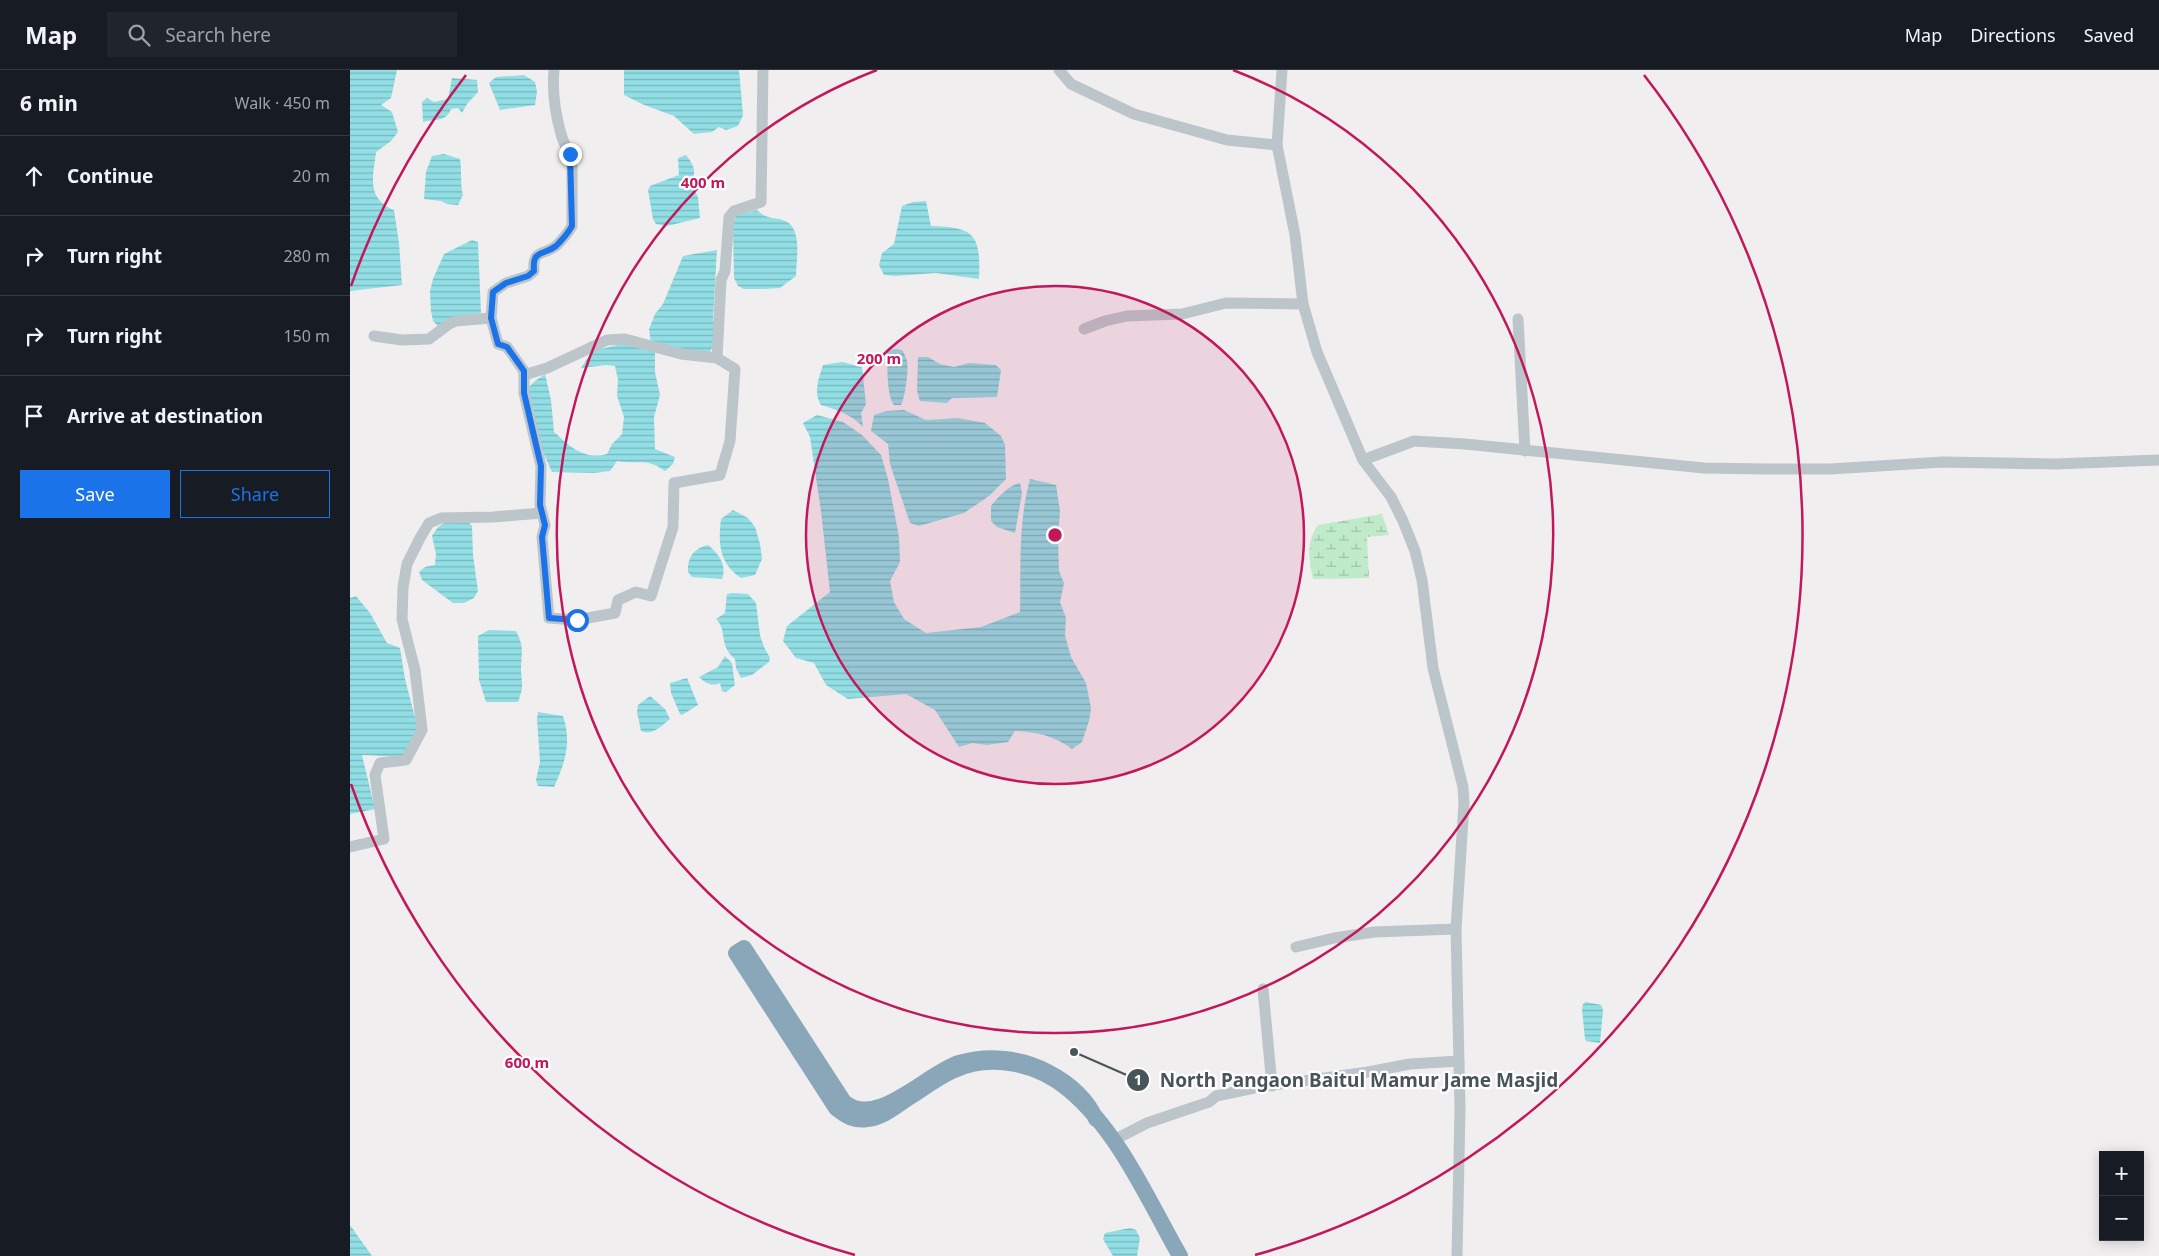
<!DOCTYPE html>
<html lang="en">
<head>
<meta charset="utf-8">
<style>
  :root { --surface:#171b24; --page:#20242c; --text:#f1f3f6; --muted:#9ea1a6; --line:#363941; --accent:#1a73e8 }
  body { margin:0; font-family:"Noto Sans",sans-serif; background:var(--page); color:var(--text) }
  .controls { position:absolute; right:15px; bottom:15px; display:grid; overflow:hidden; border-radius:0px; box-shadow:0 2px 12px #0003 }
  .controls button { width:45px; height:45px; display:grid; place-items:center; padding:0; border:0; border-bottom:1px solid var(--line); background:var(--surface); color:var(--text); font:25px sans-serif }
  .stop { position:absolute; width:15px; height:15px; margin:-11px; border:4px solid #1a73e8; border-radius:50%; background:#fff }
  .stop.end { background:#1a73e8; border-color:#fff; box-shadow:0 1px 5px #0008 }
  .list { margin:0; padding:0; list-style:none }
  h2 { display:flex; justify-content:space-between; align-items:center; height:65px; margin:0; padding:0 20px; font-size:21px }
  h2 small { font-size:16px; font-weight:400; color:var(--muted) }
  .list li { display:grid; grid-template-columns:32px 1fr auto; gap:15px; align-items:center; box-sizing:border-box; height:80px; padding:0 20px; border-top:1px solid var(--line) }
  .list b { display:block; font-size:19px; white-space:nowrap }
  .list em { font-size:16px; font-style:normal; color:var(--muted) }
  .actions { display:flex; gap:10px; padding:15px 20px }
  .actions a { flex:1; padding:11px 0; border:1px solid var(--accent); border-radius:0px; text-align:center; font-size:18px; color:var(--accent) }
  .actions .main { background:var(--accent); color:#fff }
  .icon { flex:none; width:28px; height:28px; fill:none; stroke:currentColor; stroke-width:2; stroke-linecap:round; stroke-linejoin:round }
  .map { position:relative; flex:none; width:1809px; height:1186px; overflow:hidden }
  header { display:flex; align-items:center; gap:30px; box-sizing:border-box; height:70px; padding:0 25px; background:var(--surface); border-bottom:1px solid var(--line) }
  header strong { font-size:24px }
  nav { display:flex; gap:28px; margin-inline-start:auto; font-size:18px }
  .search { width:350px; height:45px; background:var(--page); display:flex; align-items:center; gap:12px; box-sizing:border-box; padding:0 18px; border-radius:0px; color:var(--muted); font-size:19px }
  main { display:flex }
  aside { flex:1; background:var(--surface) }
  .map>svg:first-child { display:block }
  .wetland { fill:url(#wetland-marsh) }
  .water { fill:url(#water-rules) }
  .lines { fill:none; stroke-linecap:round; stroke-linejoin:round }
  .minor { stroke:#bbc5ca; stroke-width:11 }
  .highway { stroke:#8aa7b9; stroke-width:16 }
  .route { stroke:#1a73e8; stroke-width:6 }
  .ring { fill:none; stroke:#c2185b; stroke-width:2.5 }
  .centre { fill:#c2185b; stroke:#fff; stroke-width:2.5 }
  .ring-label { font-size:15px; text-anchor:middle; font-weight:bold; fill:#c2185b; stroke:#fff; stroke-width:4.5; stroke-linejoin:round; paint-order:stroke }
  .leader { fill:none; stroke:#48545a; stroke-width:2 }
  .callout-dot { fill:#48545a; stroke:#fff; stroke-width:2 }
  .mark-label { font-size:15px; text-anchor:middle; font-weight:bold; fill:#fff }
  .callout-label { font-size:19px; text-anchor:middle; font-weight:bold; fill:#48545a; stroke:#fff; stroke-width:4.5; stroke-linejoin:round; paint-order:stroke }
</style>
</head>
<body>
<header>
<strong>Map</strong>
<div class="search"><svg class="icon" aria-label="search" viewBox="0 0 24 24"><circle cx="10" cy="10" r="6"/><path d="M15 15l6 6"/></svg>Search here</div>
<nav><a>Map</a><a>Directions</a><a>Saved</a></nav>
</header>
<main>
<aside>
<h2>6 min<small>Walk · 450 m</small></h2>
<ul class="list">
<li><svg class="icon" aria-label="ahead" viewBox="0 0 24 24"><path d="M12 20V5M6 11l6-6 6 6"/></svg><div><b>Continue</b></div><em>20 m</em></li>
<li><svg class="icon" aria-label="right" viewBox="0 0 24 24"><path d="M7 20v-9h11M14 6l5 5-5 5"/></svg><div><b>Turn right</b></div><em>280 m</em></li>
<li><svg class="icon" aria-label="right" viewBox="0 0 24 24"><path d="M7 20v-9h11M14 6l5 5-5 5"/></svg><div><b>Turn right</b></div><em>150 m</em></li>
<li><svg class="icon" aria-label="arrive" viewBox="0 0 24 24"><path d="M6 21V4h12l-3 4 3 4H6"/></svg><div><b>Arrive at destination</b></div></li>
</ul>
<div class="actions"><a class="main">Save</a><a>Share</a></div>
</aside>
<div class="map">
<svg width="1809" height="1186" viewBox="0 0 1809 1186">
  <defs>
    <pattern id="wetland-marsh" width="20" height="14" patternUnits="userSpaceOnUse" patternTransform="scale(1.25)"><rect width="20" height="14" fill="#c0ebcb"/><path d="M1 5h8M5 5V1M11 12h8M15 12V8" fill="none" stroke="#9ec1a8"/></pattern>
    <pattern id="water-rules" width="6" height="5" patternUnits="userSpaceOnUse" patternTransform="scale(1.25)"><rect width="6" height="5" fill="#91dee5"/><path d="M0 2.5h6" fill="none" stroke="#78b7bd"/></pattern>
  </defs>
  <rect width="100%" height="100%" fill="#f1eeef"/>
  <path class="wetland" d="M 1032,444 L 1039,465 L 1017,467 L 1019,508 L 963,509 C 959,489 956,472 968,455 Z"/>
  <g class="water">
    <path d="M 0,0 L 47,0 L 41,28 L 31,35 L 42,42 L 48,62 L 41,71 L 26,82 C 23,107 16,128 44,140 L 49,173 L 52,215 L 0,221 Z"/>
    <path d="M 274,0 L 389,0 L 393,45 L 388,56 L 376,60 L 369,57 L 362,62 L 344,64 L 324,46 L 292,34 L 274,25 Z"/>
    <path d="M 174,5 L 185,12 L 187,22 L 185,35 L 150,40 L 139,13 L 146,7 Z"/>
    <path d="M 102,8 L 127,10 L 128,22 L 117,34 L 112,43 L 108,38 L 101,39 C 97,52 84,49 73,52 L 72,32 L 77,28 L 84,32 L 98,29 Z"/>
    <path d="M 94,84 L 110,89 C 112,101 110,114 113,125 L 108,135 L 97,134 L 91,131 L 74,129 L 76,102 L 82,86 Z"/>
    <path d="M 336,85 C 344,95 347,102 341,114 L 348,127 L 350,148 L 317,156 L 306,154 L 303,149 L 298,120 L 300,116 L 329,105 L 328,88 Z"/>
    <path d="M 576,131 L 581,156 C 625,157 631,165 629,209 L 586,203 L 545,206 L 534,205 L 529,195 L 532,183 L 544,174 L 552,136 L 563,132 Z"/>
    <path d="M 407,140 C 419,151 421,146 435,151 C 453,158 446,191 446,206 L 430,218 L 414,219 L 394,219 L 388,216 L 384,208 L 383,154 L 386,145 Z"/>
    <path d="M 122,170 L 128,172 L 131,243 L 89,257 L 83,251 L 81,241 L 80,221 L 83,209 L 94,184 Z"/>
    <path d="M 367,180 L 363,249 L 367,267 L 359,284 L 301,273 L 299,259 L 305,244 L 313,234 L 333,186 Z"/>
    <path d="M 281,272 L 305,281 L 305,302 L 310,325 L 304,347 L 305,379 L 325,387 L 323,394 L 315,401 C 296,387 289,395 267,391 L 260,401 L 244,403 L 202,402 L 193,382 L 177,319 L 185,311 L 195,304 L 201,330 L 204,362 C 221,377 233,390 257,384 L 262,374 L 272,364 L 274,347 L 267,326 L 268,310 L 265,296 L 256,295 L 231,298 L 242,281 Z"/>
    <path d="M 545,279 L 552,280 C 554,283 556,287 557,291 C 559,300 555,328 551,335 L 544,335 C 536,324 538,296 537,281 Z"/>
    <path d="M 568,287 L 578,287 L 590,294 L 604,297 L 619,293 L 646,295 L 651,300 L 647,327 L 602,328 L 597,333 L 570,331 L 567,321 Z"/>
    <path d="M 492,292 L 512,297 L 516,334 L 511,343 L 513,357 C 501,344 487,340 471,335 C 463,322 469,308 473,295 Z"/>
    <path d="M 554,340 L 576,350 L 608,348 L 635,353 L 651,366 L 655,375 L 656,409 L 639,426 L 614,443 L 569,456 L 560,453 L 540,394 L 538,374 L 521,361 L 524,345 L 536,341 Z"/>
    <path d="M 467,345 L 493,352 L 512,365 L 531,385 L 538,409 L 549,467 L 550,492 L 540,511 L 544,532 L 554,549 L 576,563 L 631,557 L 670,542 C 671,497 668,453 680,409 L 706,415 L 710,441 L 708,468 L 709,501 L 714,513 L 710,532 L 716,548 L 715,565 L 721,587 L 736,613 L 741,638 L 739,651 L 732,672 L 722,679 C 705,666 686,662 665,661 L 658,672 L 637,675 L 622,673 L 609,677 L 585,640 L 556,624 L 498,629 L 476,615 L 464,593 L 446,588 L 433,571 L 437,556 L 480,522 L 471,441 L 460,367 L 453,353 Z"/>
    <path d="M 670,413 L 672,423 L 665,463 L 647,457 L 641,451 L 641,436 C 648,427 659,415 670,413 Z"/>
    <path d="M 383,440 L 398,448 L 405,457 L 410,474 L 412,489 L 405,505 L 391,508 C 369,493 368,474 371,449 Z"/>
    <path d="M 116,449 L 122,456 L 123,485 L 128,521 L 124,528 L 114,533 L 103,533 L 72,510 L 69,502 L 75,497 L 85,495 L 86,484 L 82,466 C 91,450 99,451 116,449 Z"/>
    <path d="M 358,475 C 369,484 377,495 372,509 L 342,507 L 338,502 C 337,487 344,478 358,475 Z"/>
    <path d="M 383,523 L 398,524 L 406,533 L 410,565 L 414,577 L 420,588 L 419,592 L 402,605 L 391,608 L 386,598 L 385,589 C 368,575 378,561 366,549 L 375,543 L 377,524 Z"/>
    <path d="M 6,526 L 20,543 L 37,573 L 50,578 L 55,609 L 69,663 L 53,687 L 12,685 L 25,739 L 0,744 L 0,528 Z"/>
    <path d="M 139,560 L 166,561 C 175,578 171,583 171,600 C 172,617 174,615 168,632 L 136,632 L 129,610 L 128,566 Z"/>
    <path d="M 375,586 L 382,593 L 385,615 L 376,622 L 372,621 L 370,613 C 362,617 355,613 349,607 L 368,597 Z"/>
    <path d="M 337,608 L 348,635 L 332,645 L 330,644 L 321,623 L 320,613 Z"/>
    <path d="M 300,626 L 315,639 L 320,649 C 311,656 303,666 291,661 L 287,642 L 288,635 Z"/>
    <path d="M 188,642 L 213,646 C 222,672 215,693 204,717 L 188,716 L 186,710 L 190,692 L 187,649 Z"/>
    <path d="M 1236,932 L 1251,935 L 1253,940 L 1250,973 L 1236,971 L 1235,969 L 1232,939 L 1233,934 Z"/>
    <path d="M 0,1155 L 22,1186 L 0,1186 Z"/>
    <path d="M 780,1158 L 786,1160 L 790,1168 L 787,1186 L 763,1186 L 753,1169 L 755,1163 Z"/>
  </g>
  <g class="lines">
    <g class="minor">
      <path d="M 709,0 L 721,14 L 784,44 L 877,70 L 927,75"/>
      <path d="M 932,0 L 927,75 L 945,165 L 953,234 L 967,282 L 1013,390 L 1041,427 L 1053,451 L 1065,481 L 1072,510 L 1083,598 L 1113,717 L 1114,733 L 1106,859 L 1110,1039 L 1107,1186"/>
      <path d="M 141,248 L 148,274 L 157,277 L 174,301 L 174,323 L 191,396 L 190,435 L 195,455 L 192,467 L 199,548 L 227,550 L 265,543 L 268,530 L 286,522 L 301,526 L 323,457 L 324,413 L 370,405 L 380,371 L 385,299 L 367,288 L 371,210 L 375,201 L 379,147 L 384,141 L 411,132 L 413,0"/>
      <path d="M 1168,249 L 1175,381"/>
      <path d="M 734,259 L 755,251 L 777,246 L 832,244 L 876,233 L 953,234"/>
      <path d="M 24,266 L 52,270 L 79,269 L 99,254 L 106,251 L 141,248 L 143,222 L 156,213 L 178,206 L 184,201 C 182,179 193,186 206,176 C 211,171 218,163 222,156 L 222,94 C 220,83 214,75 211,64 C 205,43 202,22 204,0"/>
      <path d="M 174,305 L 197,298 L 257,270 L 275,269 L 331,284 L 367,288"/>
      <path d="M 1013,390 L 1064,371 L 1115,374 L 1354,398 L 1415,399 L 1481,399 L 1593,392 L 1705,394 L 1809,390"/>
      <path d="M 0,777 L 34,769 L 25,705 L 30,693 L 56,690 L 72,660 L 65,600 L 52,549 L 53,517 L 57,494 L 70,468 L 79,453 L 91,448 L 143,447 L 192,443"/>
      <path d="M 946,877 L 984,868 L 1024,862 L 1106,859"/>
      <path d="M 913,919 L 922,1016"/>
      <path d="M 764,1070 L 797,1053 L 859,1032 L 866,1026 L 909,1017 L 1018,1002 L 1060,994 L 1109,991"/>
    </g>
    <path class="highway" d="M 746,1049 C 736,1027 719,1013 698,1002 C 671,988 639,984 609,993 C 577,1003 526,1060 494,1032 L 394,878 L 386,883 L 486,1038 C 496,1046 504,1051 517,1049 C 533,1048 547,1035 560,1027 C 574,1018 587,1008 602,1001 C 641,983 687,993 719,1020 C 769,1062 798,1130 830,1186"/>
  </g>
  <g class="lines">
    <path class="route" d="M 220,84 L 222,156 C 218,163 211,171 206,176 C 193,186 182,179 184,201 L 178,206 L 156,213 L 143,222 L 141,248 L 148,274 L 157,277 L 174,301 L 174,323 L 191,396 L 190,435 L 195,455 L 192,467 L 199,548 L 227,550"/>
  </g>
  <circle cx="705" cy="465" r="249" fill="#c2185b" fill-opacity=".12"/>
  <g class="ring">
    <circle cx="705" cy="465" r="249"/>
    <path d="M883 0A498 498 0 1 1 527 0"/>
    <path d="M505 1185A747 747 0 0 1 1 714M1 216A747 747 0 0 1 116 5M1294 5A747 747 0 0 1 905 1185"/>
  </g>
  <circle cx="705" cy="465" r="8" class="centre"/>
  <g class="ring-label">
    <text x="353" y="118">400 m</text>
    <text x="529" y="294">200 m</text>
    <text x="177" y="998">600 m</text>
  </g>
  <path class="leader" d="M724 982L788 1010"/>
  <g class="callout-dot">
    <circle cx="724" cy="982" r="5"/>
    <circle cx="788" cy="1010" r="12"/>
  </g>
  <g class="mark-label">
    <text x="788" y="1015">1</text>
  </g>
  <g class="callout-label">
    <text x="1009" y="1017">North Pangaon Baitul Mamur Jame Masjid</text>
  </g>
</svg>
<div class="controls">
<button>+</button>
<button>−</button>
</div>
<div class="stop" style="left:227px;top:550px"></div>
<div class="stop end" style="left:220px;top:84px"></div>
</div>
</main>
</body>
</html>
